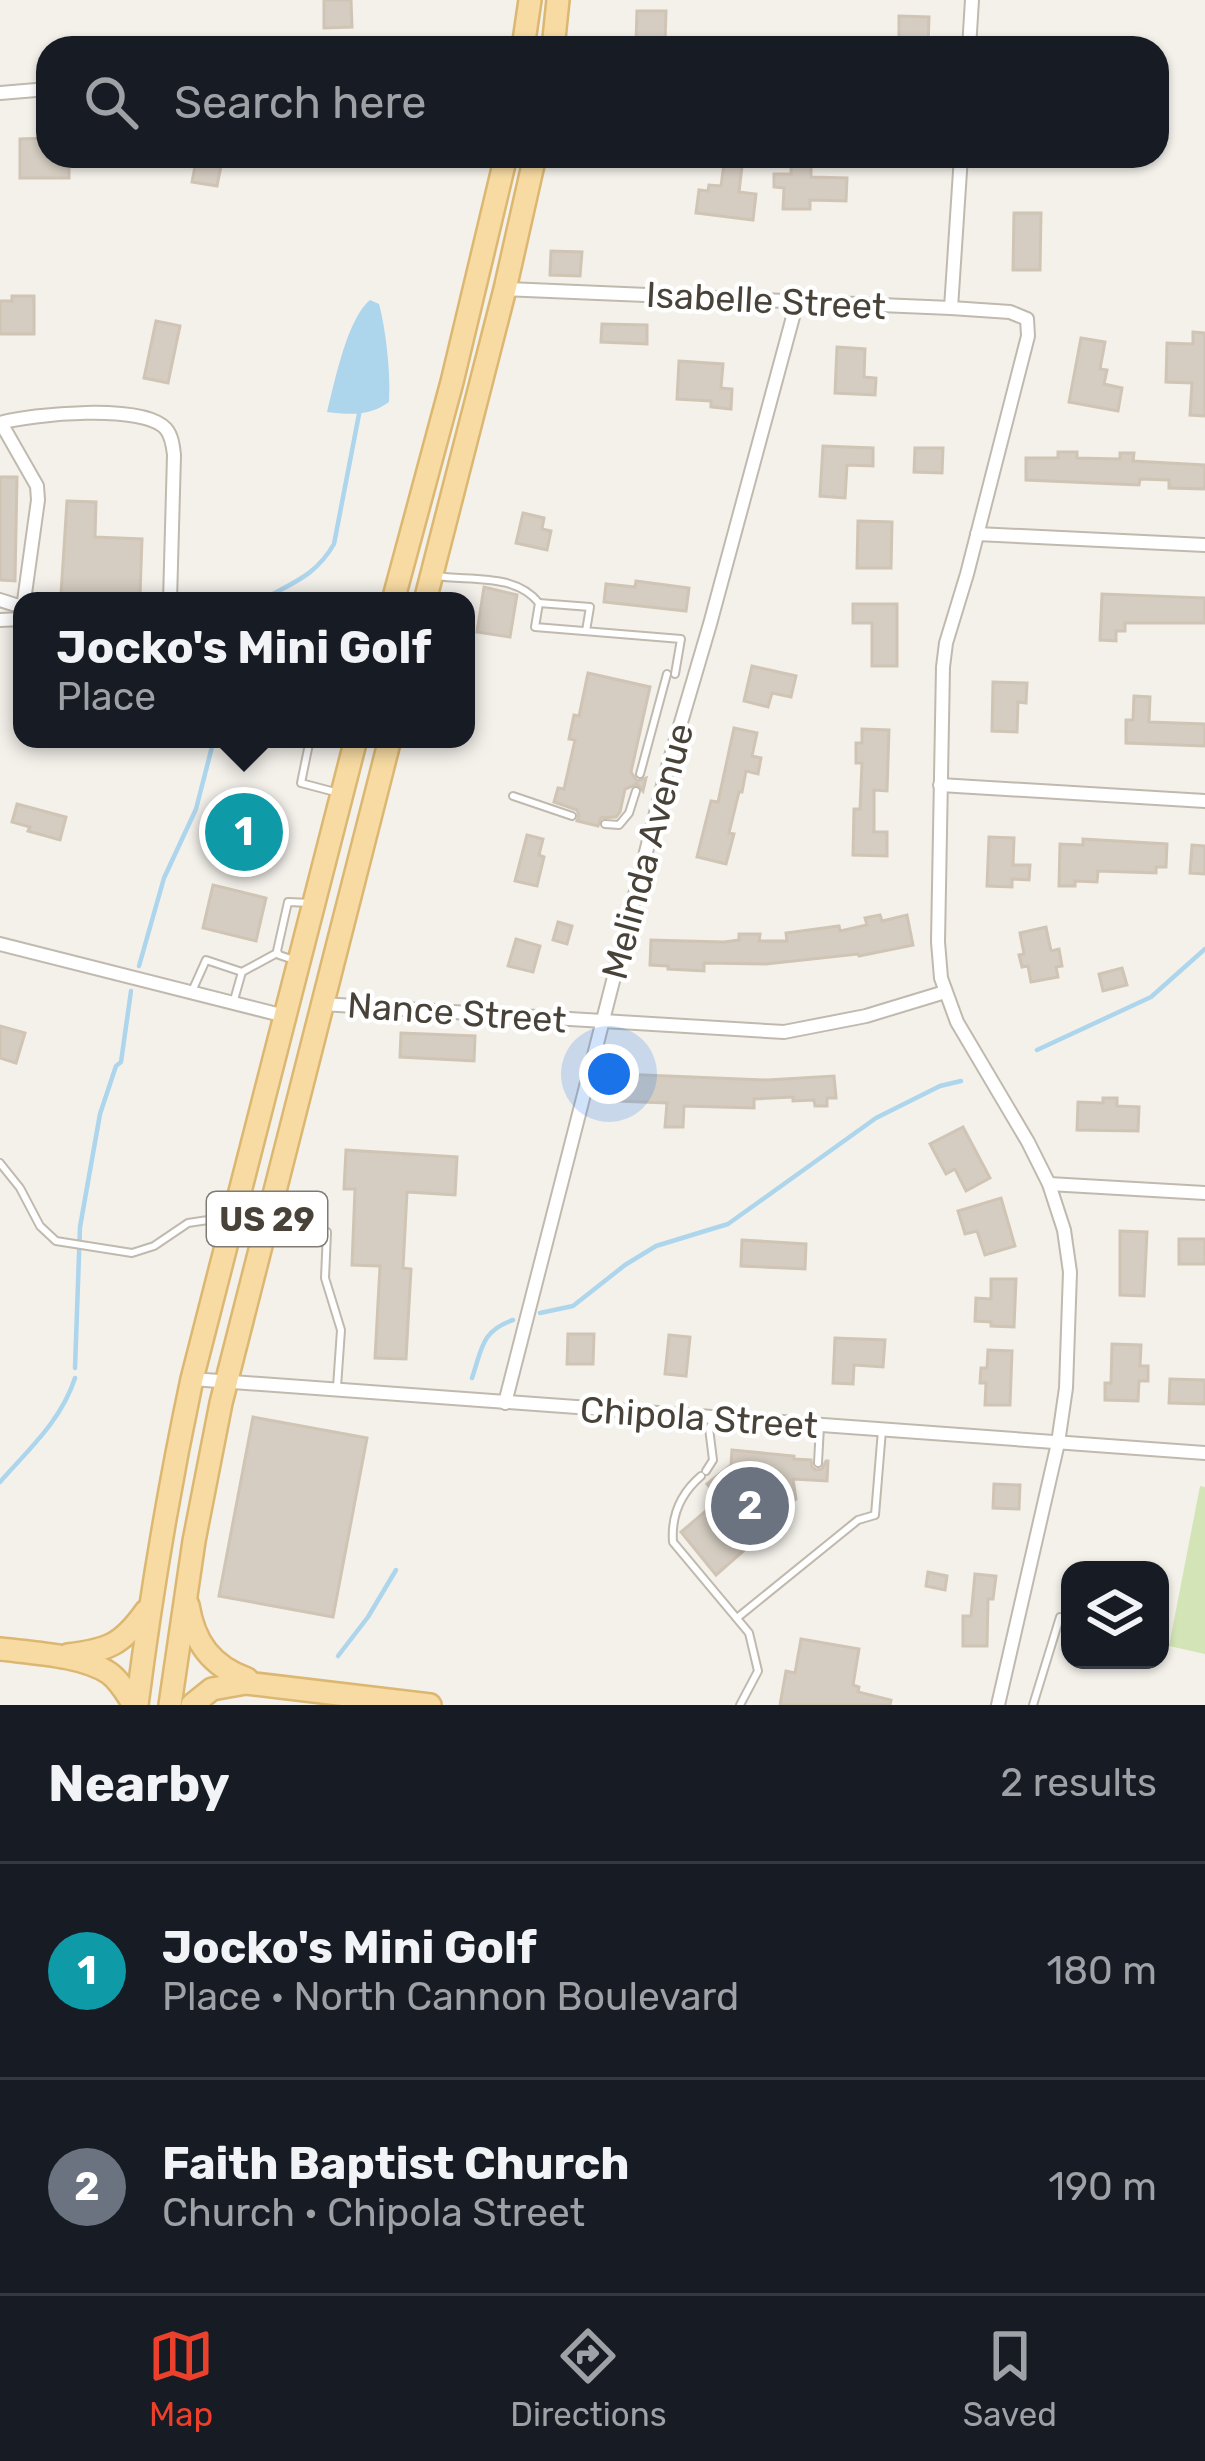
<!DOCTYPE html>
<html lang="en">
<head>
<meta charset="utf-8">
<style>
  :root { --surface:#171b24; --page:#242831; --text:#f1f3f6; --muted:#9ea1a6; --line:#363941; --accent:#eb402c }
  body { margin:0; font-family:Rubik,sans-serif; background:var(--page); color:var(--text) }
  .controls { position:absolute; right:36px; bottom:36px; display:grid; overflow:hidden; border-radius:24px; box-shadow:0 3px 9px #0004 }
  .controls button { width:108px; height:108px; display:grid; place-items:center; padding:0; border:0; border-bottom:3px solid var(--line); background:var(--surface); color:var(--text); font:60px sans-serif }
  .you { position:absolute; left:609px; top:1074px; width:42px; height:42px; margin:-30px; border:9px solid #fff; border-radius:50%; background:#1a73e8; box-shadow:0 0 0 18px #1a73e833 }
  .badge { display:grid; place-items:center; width:78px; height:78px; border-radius:50%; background:var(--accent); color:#fff; font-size:39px; font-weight:700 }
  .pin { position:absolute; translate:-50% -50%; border:6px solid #fff; box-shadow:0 3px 12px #0006 }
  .popup { position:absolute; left:13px; top:592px; width:462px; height:156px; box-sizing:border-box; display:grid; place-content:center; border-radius:24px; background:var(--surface); filter:drop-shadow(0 3px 9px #0005); font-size:39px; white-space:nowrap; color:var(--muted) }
  .popup b { font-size:45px; color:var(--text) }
  .popup::after { content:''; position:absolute; left:50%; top:100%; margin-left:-24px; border:24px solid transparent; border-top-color:var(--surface) }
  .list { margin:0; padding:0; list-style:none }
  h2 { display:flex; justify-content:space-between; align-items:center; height:156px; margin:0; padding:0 48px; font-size:51px }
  h2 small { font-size:39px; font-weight:400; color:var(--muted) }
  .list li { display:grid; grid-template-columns:78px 1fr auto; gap:36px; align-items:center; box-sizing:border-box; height:216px; padding:0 48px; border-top:3px solid var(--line) }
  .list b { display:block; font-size:45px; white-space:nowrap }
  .list p { margin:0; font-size:39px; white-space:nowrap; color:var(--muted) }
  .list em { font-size:39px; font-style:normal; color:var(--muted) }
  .icon { flex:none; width:66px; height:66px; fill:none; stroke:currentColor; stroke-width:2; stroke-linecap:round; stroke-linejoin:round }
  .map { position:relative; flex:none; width:1205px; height:1705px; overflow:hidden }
  .search { position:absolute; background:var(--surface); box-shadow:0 3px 9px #0004; left:36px; right:36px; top:36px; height:132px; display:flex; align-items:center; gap:30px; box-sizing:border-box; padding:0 42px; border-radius:36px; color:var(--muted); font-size:45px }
  .sheet { height:588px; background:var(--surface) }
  nav { display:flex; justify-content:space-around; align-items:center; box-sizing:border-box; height:168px; border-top:3px solid var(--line); background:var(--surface); font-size:33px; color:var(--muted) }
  nav a { display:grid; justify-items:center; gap:6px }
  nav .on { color:var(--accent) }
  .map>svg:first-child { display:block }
  .green { fill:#d3e5b7 }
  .water { fill:#add5ec }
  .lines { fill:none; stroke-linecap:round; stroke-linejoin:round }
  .stream { stroke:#add5ec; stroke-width:4.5 }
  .building { fill:#d5cdc1; stroke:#d0c4b5; stroke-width:3 }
  .lane-casing { stroke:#c0b9ae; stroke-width:10 }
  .street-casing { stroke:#c0b9ae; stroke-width:16 }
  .primary-casing { stroke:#dcb772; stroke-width:26 }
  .lane { stroke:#fff; stroke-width:6 }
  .street { stroke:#fff; stroke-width:12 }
  .primary { stroke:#f7dba2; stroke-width:21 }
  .labels { text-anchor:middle; stroke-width:9; stroke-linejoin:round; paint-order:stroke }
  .shield { fill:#fff; stroke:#7f7b74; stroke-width:3 }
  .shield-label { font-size:33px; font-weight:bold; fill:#484239 }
  .street-label { font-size:36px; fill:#484239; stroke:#fff }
</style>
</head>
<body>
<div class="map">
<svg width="1205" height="1705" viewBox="0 0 1205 1705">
  <rect width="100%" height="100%" fill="#f4f1eb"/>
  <path class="green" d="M 1200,1486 L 1205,1487 L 1205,1654 L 1169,1646 Z"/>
  <path class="water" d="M 370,300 L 379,304 C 386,330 391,375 389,402 C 370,416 350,415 327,412 C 335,381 347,319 370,300 Z"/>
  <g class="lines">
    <g class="stream">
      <path d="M 260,601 C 291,583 315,577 334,544 L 360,409"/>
      <path d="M 139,966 L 164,878 L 196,809 L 214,739"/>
      <path d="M 1037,1050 L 1151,997 L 1205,949"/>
      <path d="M 540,1313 L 573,1306 L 625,1265 L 656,1246 L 728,1224 L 876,1118 L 940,1086 L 961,1081"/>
      <path d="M 75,1368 L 80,1227 L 100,1114 L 116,1066 L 121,1062 L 131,991"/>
      <path d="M 472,1378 C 482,1349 481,1331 513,1320"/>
      <path d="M 0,1482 C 29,1449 61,1421 75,1378"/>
      <path d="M 338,1656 L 368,1617 L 396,1570"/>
    </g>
  </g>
  <g class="building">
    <path d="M 324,0 L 351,0 L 352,27 L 324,28 Z"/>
    <path d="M 637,11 L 666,11 L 665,42 L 636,41 Z"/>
    <path d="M 899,16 L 929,17 L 928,48 L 899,48 Z"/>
    <path d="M 48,138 L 48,156 L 69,156 L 69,178 L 20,178 L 20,139 Z"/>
    <path d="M 197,156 L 223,156 L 217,186 L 192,182 Z"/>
    <path d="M 724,164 L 742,166 L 739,192 L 756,194 L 753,220 L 696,213 L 699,190 L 708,191 L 709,185 L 721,186 Z"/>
    <path d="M 791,166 L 811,166 L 811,177 L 847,178 L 846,201 L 810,200 L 810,209 L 783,209 L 784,188 L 774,187 L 774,174 L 791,174 Z"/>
    <path d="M 1014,213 L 1041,213 L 1040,270 L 1013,270 Z"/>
    <path d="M 551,251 L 582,252 L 580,276 L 550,275 Z"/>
    <path d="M 12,296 L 34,296 L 34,334 L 0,334 L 0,301 L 12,301 Z"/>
    <path d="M 156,321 L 180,326 L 168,383 L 144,378 Z"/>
    <path d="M 602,324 L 647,325 L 647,344 L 601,342 Z"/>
    <path d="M 1193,332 L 1205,333 L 1205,416 L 1190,415 L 1192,383 L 1166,382 L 1167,343 L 1193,344 Z"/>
    <path d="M 1081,338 L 1105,342 L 1100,369 L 1107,370 L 1104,384 L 1122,388 L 1118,411 L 1069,402 Z"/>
    <path d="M 837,347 L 865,349 L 864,377 L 876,378 L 875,395 L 835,393 Z"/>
    <path d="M 679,361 L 723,364 L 721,388 L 732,389 L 731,409 L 711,407 L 711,401 L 677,399 Z"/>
    <path d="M 823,446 L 873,448 L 873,466 L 847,465 L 845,498 L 820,496 Z"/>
    <path d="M 915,448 L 943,448 L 942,473 L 914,472 Z"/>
    <path d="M 1058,452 L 1077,452 L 1077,458 L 1120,459 L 1120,453 L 1134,453 L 1133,461 L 1205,465 L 1205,489 L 1169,488 L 1169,480 L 1140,479 L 1139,485 L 1026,480 L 1026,458 L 1058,458 Z"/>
    <path d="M 0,477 L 17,477 L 15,581 L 0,580 Z"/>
    <path d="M 67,501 L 96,502 L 95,537 L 142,539 L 140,595 L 61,594 Z"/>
    <path d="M 523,513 L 544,518 L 542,529 L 551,531 L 547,550 L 516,543 Z"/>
    <path d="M 858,521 L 892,522 L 891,568 L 857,568 Z"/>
    <path d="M 636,581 L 689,588 L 686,611 L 604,602 L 606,584 L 635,587 Z"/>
    <path d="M 484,587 L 517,595 L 510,637 L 477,632 Z"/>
    <path d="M 1102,594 L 1205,598 L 1205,623 L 1125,623 L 1125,631 L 1116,631 L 1116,641 L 1100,640 Z"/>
    <path d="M 853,604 L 897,604 L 897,666 L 872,666 L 872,623 L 853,623 Z"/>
    <path d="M 752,666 L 796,676 L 791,697 L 772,693 L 768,707 L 744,701 Z"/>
    <path d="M 588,673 L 650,687 L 631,772 L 637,781 L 646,778 L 643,791 L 637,784 L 625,789 L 620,812 L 616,817 L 601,818 L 598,826 L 577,821 L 579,816 L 577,810 L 554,802 L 558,788 L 564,789 L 575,740 L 569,739 L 574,715 L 579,716 Z"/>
    <path d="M 993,682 L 1027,683 L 1026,703 L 1018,702 L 1017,732 L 992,731 Z"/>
    <path d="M 1134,696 L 1150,697 L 1149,722 L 1205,724 L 1205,746 L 1126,743 L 1126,720 L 1133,720 Z"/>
    <path d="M 734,728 L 757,733 L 752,756 L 761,758 L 758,774 L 746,771 L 742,792 L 739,792 L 729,833 L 734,834 L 726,864 L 697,857 L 711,801 L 718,802 Z"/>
    <path d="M 862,729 L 889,730 L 887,791 L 874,790 L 874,832 L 887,832 L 887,856 L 853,855 L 854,809 L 860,809 L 862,763 L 856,763 L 856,743 L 862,743 Z"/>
    <path d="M 247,800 L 262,803 L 251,849 L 230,845 L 236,819 L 242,820 Z"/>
    <path d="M 17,804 L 66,817 L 60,840 L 28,831 L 30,827 L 12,822 Z"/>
    <path d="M 527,835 L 543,839 L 539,855 L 544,857 L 537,886 L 515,881 Z"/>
    <path d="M 989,837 L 1014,838 L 1013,865 L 1030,865 L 1029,880 L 1012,879 L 1012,887 L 987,886 Z"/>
    <path d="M 1083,839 L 1167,844 L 1166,867 L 1156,867 L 1156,873 L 1098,871 L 1097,882 L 1075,881 L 1075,886 L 1059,886 L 1060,844 L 1083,845 Z"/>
    <path d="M 1192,845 L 1205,846 L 1205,874 L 1190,873 Z"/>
    <path d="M 213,885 L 266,898 L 256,941 L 203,928 Z"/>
    <path d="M 880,915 L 882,921 L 907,915 L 913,945 L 859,956 L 858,954 L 766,964 L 704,963 L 704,971 L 668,969 L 668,966 L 650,965 L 651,940 L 724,942 L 739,940 L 739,934 L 760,934 L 759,941 L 787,941 L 786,933 L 839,926 L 840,931 L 867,925 L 865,918 Z"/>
    <path d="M 558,922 L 572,926 L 567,944 L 553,940 Z"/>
    <path d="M 1046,927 L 1051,951 L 1059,949 L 1062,966 L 1056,967 L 1058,977 L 1031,982 L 1028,966 L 1022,967 L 1019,955 L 1024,954 L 1020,933 Z"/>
    <path d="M 516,939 L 540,946 L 533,972 L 508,966 Z"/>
    <path d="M 1122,968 L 1127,985 L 1103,991 L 1099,974 Z"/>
    <path d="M 0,1026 L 25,1033 L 16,1063 L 0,1058 Z"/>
    <path d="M 401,1033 L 475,1036 L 474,1061 L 400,1057 Z"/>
    <path d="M 620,1074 L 767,1080 L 834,1076 L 836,1098 L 827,1098 L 827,1106 L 815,1106 L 814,1100 L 793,1101 L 793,1097 L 754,1099 L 754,1108 L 684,1106 L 683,1127 L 665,1127 L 667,1103 L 618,1101 Z"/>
    <path d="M 1103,1098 L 1117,1098 L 1117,1106 L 1139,1107 L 1138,1131 L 1077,1130 L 1078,1102 L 1103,1103 Z"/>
    <path d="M 963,1127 L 990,1178 L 966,1191 L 955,1169 L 946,1174 L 930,1144 Z"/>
    <path d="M 346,1150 L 457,1157 L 455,1195 L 407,1192 L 403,1268 L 411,1269 L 406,1359 L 375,1358 L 380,1266 L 352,1265 L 355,1189 L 344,1189 Z"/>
    <path d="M 1001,1198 L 1015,1246 L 985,1255 L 977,1231 L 965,1234 L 958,1211 Z"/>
    <path d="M 1120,1231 L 1147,1232 L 1144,1296 L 1120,1295 Z"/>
    <rect x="1179" y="1239" width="26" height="25"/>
    <path d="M 742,1240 L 806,1244 L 805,1269 L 741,1266 Z"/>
    <path d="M 991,1279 L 1016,1279 L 1014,1327 L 991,1326 L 991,1322 L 975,1321 L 976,1298 L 991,1299 Z"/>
    <path d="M 568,1334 L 594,1334 L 593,1364 L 567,1364 Z"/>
    <path d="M 669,1335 L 690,1337 L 686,1376 L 665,1374 Z"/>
    <path d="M 835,1338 L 885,1340 L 883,1367 L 854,1365 L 853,1384 L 833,1383 Z"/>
    <path d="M 1112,1344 L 1141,1345 L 1140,1366 L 1148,1366 L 1148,1381 L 1139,1381 L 1138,1401 L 1105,1400 L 1105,1383 L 1111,1383 Z"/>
    <path d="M 988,1350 L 1012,1351 L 1010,1405 L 985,1405 L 986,1383 L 980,1383 L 981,1368 L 987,1368 Z"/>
    <path d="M 1170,1379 L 1205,1380 L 1205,1404 L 1169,1403 Z"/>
    <path d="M 253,1417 L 367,1438 L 333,1617 L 219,1596 Z"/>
    <path d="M 732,1450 L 794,1456 L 794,1459 L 811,1460 L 812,1467 L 816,1470 L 822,1469 L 826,1461 L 828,1461 L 827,1481 L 793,1479 L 796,1499 L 780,1513 L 783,1516 L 716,1575 L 681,1532 L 720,1499 L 707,1484 L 731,1465 Z"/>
    <path d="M 994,1484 L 1020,1485 L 1019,1509 L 993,1508 Z"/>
    <path d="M 928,1572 L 947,1576 L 945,1590 L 926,1586 Z"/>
    <path d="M 975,1574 L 996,1576 L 993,1599 L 988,1599 L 987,1646 L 963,1646 L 963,1616 L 971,1616 Z"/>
    <path d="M 801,1639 L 859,1649 L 853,1685 L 859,1687 L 858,1692 L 891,1700 L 890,1705 L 780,1705 L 786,1671 L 795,1673 Z"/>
  </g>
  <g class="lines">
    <defs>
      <g id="lane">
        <path d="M 436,576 C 471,581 515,573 539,603"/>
        <path d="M 586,631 L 590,607 L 539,603 L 535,627 L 681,639 L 675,674"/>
        <path d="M 310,739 L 301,783 L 335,792"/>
        <path d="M 640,774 L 667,674"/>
        <path d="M 513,796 L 572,816"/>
        <path d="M 605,824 L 619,825 L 629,813 L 636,791"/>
        <path d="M 294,960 L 279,955 L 277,951 L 288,902 L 311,903"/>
        <path d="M 193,989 L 206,960 L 242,972"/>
        <path d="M 234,1000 L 242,972 L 277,953"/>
        <path d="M 0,1163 L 20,1188 L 40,1226 L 56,1241 L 132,1253 L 154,1246 L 188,1223 L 228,1217"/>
        <path d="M 271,1230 L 327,1232 L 325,1278 L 341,1330 L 337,1387"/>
        <path d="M 818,1463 L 820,1426"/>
        <path d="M 706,1471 L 713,1460 L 709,1428 L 714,1420"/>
        <path d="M 701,1476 C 680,1494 671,1515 673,1542 L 749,1633 L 758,1671 L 740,1705"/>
        <path d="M 737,1618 L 858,1520 L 875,1515 L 882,1430"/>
        <path d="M 1033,1705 L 1060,1617"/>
      </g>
      <g id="street">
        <path d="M 969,48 L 972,0"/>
        <path d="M 0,93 L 48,89"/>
        <path d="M 505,289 L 951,308 L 1010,312 L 1027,319 L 1028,336 L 967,574 L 946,643 L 943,667 L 938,942 L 941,978 L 957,1022 L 1028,1142 L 1049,1184 L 1064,1230 L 1070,1272 L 1066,1388 L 1058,1443 L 998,1705"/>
        <path d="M 951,308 L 961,156"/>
        <path d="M 0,423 C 31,414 144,403 166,429 C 172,436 173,446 174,455 L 170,601"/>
        <path d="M 1,423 L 37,486 L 38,500 L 24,601"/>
        <path d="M 977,534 L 1205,545"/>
        <path d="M 0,600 L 22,607"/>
        <path d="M 0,620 L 22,619"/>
        <path d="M 940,785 L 1205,801"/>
        <path d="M 0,944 L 285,1016"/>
        <path d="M 322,1004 L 784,1032 L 866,1016 L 945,992"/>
        <path d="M 1049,1184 L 1205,1193"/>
        <path d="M 192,1379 L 1205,1453"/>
        <path d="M 505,1403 L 667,770 L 710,624 L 797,302"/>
      </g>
      <g id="primary">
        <path d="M 523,48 L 530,0"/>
        <path d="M 553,48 L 558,0"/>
        <path d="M 393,601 L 452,382 L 506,156"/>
        <path d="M 425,601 L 505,289 L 535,156"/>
        <path d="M 188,1605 C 194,1642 211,1666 247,1679"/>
        <path d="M 0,1649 C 32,1653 82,1655 109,1673 C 120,1681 127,1694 134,1705"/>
        <path d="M 68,1655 C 108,1650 122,1645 146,1611"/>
        <path d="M 137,1705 C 151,1595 169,1487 192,1379 L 356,739"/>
        <path d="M 170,1705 L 194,1541 L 221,1403 L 390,739"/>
        <path d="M 192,1705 L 212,1689 L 246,1683 L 430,1705"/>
      </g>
    </defs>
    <use href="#lane" class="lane-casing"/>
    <use href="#street" class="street-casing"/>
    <use href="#primary" class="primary-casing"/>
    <use href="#lane" class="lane"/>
    <use href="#street" class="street"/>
    <use href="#primary" class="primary"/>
  </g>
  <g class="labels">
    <rect class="shield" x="207" y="1192" width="120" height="54" rx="9"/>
    <g class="shield-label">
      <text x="267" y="1231">US 29</text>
    </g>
    <g class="street-label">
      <text transform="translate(766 300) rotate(3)" y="13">Isabelle Street</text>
      <text transform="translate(647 851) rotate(-75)" y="13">Melinda Avenue</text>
      <text transform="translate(457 1012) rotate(4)" y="13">Nance Street</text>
      <text transform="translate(699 1417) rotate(4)" y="13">Chipola Street</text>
    </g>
  </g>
</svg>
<div class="controls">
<button><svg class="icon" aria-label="layers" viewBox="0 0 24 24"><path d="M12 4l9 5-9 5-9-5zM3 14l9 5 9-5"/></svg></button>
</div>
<div class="you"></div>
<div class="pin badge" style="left:244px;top:832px;background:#0f9aa8">1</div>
<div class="popup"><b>Jocko's Mini Golf</b>Place</div>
<div class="pin badge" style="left:750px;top:1506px;background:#6b7280">2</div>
<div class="search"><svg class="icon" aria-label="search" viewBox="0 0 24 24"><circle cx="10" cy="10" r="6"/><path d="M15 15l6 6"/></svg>Search here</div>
</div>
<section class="sheet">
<h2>Nearby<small>2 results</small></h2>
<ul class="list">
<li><span class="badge" style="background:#0f9aa8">1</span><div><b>Jocko's Mini Golf</b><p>Place · North Cannon Boulevard</p></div><em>180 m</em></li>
<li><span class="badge" style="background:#6b7280">2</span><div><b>Faith Baptist Church</b><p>Church · Chipola Street</p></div><em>190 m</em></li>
</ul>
</section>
<nav>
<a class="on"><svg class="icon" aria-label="map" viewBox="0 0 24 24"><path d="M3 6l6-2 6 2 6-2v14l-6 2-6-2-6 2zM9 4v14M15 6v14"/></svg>Map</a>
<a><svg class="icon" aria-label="directions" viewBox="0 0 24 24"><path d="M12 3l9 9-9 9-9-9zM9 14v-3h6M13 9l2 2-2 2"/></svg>Directions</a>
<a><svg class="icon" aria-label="saved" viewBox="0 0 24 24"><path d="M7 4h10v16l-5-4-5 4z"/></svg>Saved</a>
</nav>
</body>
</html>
